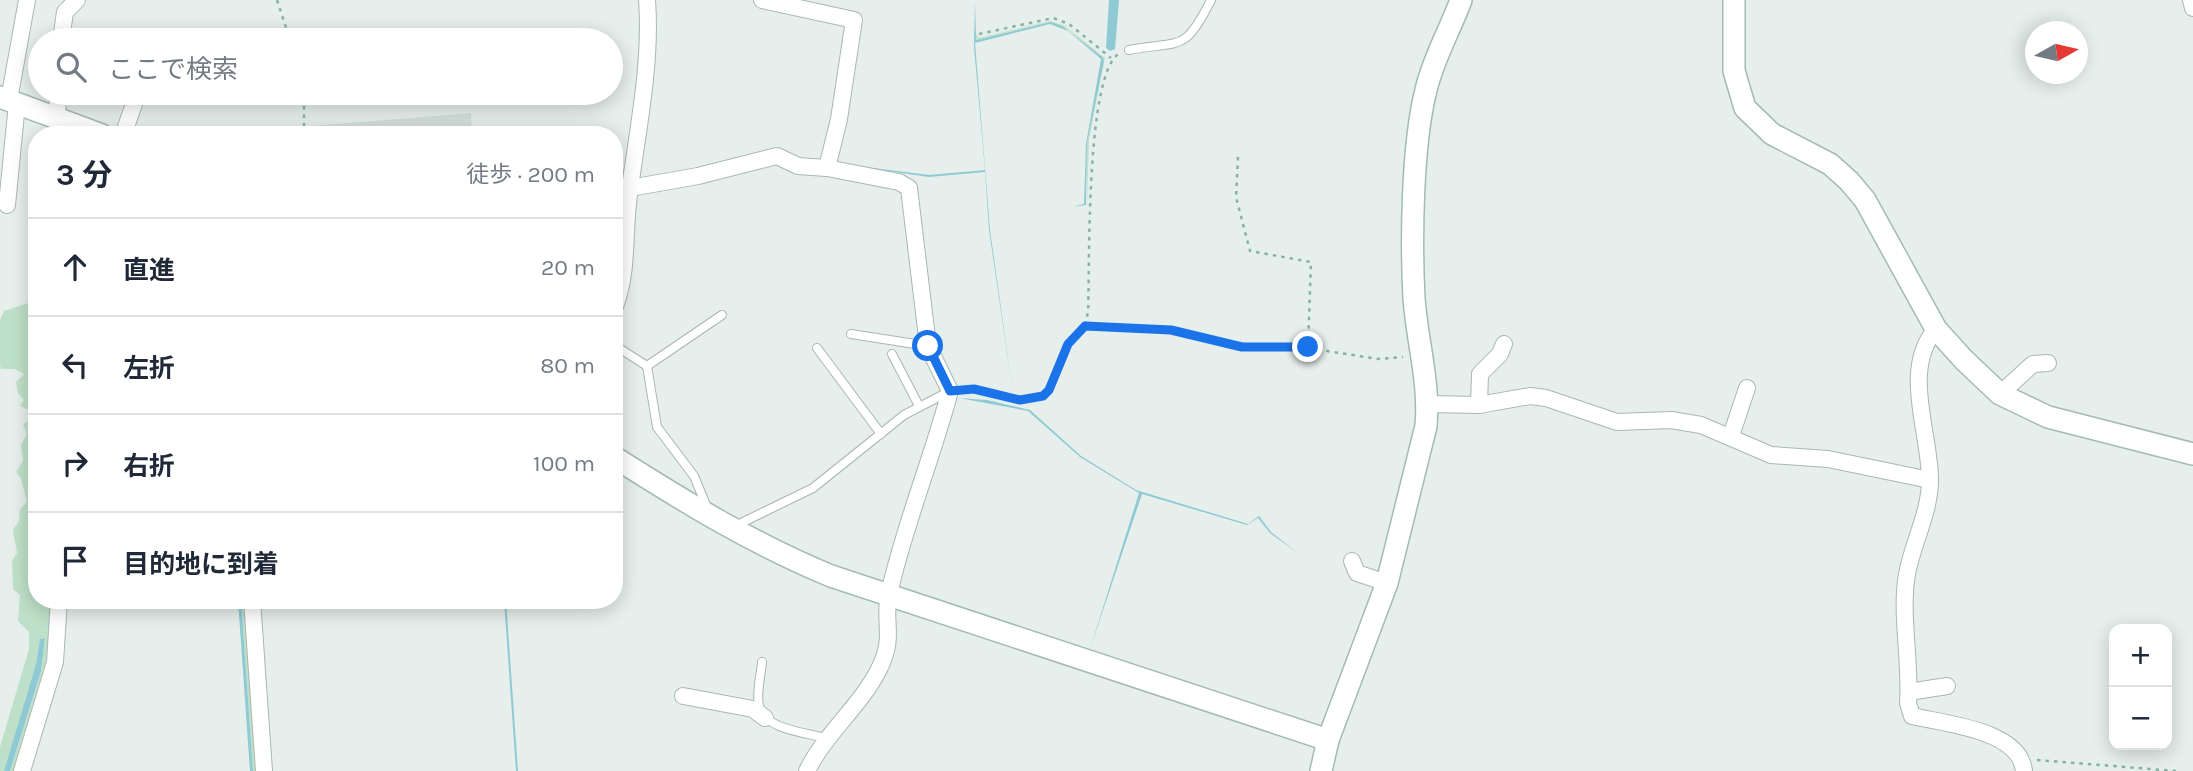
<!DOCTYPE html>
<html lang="ja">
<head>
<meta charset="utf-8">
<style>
  :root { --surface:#fff; --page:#f2f2f3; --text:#1f2937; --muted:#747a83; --line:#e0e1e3 }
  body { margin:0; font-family:Karla,"Noto Sans JP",sans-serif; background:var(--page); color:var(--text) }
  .controls { position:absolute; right:21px; bottom:21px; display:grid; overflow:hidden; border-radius:14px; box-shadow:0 4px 18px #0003 }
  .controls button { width:63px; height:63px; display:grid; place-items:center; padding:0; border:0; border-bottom:2px solid var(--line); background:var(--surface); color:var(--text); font:35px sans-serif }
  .compass { position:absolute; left:2025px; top:21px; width:63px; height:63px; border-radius:50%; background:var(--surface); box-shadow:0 4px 18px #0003; rotate:82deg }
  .stop { position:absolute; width:21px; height:21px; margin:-16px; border:5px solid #1a73e8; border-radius:50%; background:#fff }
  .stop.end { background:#1a73e8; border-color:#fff; box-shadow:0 2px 7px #0008 }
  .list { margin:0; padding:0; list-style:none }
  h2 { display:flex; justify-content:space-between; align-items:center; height:91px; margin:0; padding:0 28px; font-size:30px }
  h2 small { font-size:23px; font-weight:400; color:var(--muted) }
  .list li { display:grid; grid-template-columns:46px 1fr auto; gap:21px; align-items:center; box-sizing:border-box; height:98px; padding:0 28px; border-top:2px solid var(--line) }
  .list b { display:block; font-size:26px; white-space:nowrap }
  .list em { font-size:23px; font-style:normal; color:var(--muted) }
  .icon { flex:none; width:38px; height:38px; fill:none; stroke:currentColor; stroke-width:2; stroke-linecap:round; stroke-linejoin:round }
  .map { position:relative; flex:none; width:2193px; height:771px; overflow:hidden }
  .search { position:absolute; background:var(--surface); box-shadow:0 4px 18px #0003; left:28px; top:28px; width:595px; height:77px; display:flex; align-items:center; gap:18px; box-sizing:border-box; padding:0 24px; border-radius:38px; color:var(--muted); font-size:26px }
  .panel { position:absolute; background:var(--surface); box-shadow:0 4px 18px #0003; left:28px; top:126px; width:595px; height:483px; border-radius:28px }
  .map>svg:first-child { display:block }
  .built { fill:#d4dfda }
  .green { fill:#bfe0c8 }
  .water { fill:#8ec9d4 }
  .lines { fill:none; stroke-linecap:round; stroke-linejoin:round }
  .lane-casing { stroke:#a8b8b2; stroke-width:10 }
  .street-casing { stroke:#a8b8b2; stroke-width:18 }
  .secondary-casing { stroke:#a4bbb3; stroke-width:24 }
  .path { stroke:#86b3a5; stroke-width:2.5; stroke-dasharray:3.5 5; stroke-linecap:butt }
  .lane { stroke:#fff; stroke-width:8 }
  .street { stroke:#fff; stroke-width:16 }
  .secondary { stroke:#fff; stroke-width:21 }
  .route { stroke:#1a73e8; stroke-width:9 }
</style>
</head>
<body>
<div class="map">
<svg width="2193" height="771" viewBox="0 0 2193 771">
  <rect width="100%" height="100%" fill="#e6efeb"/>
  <path class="built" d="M 471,113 L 472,135 L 311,135 L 311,126 Z"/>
  <g class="green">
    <path d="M 1051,22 L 975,40 L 974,31 L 979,38 L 1050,21 L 1065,26 L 1105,58 L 1089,139 L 1087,205 L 1087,144 L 1104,61 L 1069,30 Z"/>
    <path d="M 37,300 L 37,600 L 52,600 L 48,667 L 16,771 L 10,771 L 41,671 L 45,638 L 40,639 L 36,664 L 4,771 L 0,771 L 0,747 L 29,649 L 29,632 L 18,621 L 20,595 L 13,589 L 12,561 L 17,553 L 13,530 L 19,521 L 20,509 L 27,502 L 21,479 L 16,472 L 23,461 L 21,445 L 27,434 L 23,424 L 33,418 L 28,416 L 29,410 L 20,406 L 24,400 L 18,393 L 16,382 L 24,374 L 15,369 L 1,369 L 0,365 L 0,320 L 4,311 Z"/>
    <path d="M 241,600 L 247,600 L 259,771 L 253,771 Z"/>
  </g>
  <g class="water">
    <path d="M 975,0 L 976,40 L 1051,22 L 1062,26 L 1102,57 L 1104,61 L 1087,144 L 1086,205 L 1072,207 L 1084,204 L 1086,144 L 1101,59 L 1068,31 L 1050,24 L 975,43 L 990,230 L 1013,393 L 989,230 L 985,172 L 929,177 L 834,163 L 929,175 L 985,170 L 974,47 Z"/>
    <path d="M 1109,0 L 1119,0 L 1115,49 L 1110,51 L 1106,48 Z"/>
    <path d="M 959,398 L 987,400 L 1030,410 L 1081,456 L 1136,490 L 1248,524 L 1259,516 L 1271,532 L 1299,554 L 1270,533 L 1258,518 L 1247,525 L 1142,494 L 1090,649 L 1139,493 L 1080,457 L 1028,411 Z"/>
    <path d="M 238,600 L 241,600 L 253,771 L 250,771 Z"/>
    <path d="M 504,600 L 506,600 L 518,771 L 516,771 Z"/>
    <path d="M 45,638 L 41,671 L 10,771 L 4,771 L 36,664 L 40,639 Z"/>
  </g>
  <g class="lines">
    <defs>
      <g id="lane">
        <path d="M 1129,50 C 1181,40 1184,54 1211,0"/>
        <path d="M 851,334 L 928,346"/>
        <path d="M 614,345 L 647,366 L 657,427 L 694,476 L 708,510"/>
        <path d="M 817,348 L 881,434"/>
        <path d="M 892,354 L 919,406"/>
        <path d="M 647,366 L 722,315"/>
        <path d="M 735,526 L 813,488 L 904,415 L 948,392"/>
        <path d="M 762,662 C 761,675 756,693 759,706 C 763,729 807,733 826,738"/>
      </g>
      <g id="street">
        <path d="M 762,0 L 854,20 L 839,119 L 827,168"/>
        <path d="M 2191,0 L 2193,8"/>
        <path d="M 61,40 L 65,12 L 77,0"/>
        <path d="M 9,100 L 27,0"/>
        <path d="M 57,117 L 58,93"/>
        <path d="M 123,135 L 138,93"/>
        <path d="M 630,188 L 698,176 L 777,156 L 798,166 L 827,168 L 899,182 L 909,188 L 928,346 L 950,391 C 932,459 904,526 889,594 C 883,622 895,636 880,667 C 862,705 826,732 807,771"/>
        <path d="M 7,205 L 17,103"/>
        <path d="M 614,309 C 628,274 624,239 628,203 C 636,137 652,67 647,0"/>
        <path d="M 1936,329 C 1901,369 1930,432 1930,480 C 1930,512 1913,542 1907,574 C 1900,614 1911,661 1908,703 L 1912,716 C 1946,724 2020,730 2024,771"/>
        <path d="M 2000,394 L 2033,364 L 2048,363"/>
        <path d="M 1428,404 L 1479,405 L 1530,396 L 1546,398 L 1617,422 L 1671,420 L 1701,425 L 1771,455 L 1828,459 L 1930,480"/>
        <path d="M 1479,405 L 1480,374 L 1500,354 L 1504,344"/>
        <path d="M 1731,436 L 1747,388"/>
        <path d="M 1352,561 L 1357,573 L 1387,583"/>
        <path d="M 252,600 L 264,771"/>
        <path d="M 1909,692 L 1947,686"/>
        <path d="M 683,696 L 753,709 L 765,718"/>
        <path d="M 22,771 L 55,662 L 59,600"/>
      </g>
      <g id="secondary">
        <path d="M 1734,0 L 1734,71 L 1745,108 L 1772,134 L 1830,164 L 1849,181 L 1865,200 L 1936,329 L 1964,360 L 2000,394 L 2048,417 L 2193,454"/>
        <path d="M 0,97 L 102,135"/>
        <path d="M 614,457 C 685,502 753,544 831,576 L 1328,740"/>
        <path d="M 1321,771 L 1328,740 L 1387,583 L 1426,426 C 1430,383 1417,341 1414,298 C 1411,241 1412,145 1426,90 C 1433,59 1450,30 1461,0"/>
      </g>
    </defs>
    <use href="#lane" class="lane-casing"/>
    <use href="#street" class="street-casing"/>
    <use href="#secondary" class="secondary-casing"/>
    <g class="path">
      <path d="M 277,0 L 290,40"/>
      <path d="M 979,34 L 1053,18 L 1069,24 L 1111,58"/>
      <path d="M 304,135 L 304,93"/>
      <path d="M 1238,157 L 1236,197 L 1250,251 L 1311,262 L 1308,346"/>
      <path d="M 1085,325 L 1088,312 C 1090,270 1085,71 1120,53"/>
      <path d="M 964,389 L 1019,400 L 1043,396 L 1049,390 L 1068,344 L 1085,325 L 1171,330 L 1242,347 L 1289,345 L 1378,359 L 1403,357"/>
      <path d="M 2037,760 L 2176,771"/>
    </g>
    <use href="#lane" class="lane"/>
    <use href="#street" class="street"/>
    <use href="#secondary" class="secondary"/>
  </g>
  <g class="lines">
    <path class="route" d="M 928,346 L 950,391 L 974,389 L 1020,400 L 1043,396 L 1049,390 L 1068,344 L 1085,326 L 1171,330 L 1242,347 L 1308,347"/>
  </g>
</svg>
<div class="controls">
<button>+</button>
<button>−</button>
</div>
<svg class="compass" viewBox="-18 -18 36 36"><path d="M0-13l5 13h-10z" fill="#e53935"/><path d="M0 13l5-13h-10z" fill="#747a83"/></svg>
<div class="stop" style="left:928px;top:346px"></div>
<div class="stop end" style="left:1308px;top:347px"></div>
<div class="search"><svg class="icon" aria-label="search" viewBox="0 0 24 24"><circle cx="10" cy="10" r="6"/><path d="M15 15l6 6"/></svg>ここで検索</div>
<section class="panel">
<h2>3 分<small>徒歩 · 200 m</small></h2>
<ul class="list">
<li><svg class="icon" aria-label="ahead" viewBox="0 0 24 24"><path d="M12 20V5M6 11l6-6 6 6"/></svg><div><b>直進</b></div><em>20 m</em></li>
<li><svg class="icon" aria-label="left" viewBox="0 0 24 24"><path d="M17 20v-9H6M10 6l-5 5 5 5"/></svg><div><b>左折</b></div><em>80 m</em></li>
<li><svg class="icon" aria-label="right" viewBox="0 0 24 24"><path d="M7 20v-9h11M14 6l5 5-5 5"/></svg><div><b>右折</b></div><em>100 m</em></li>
<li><svg class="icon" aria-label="arrive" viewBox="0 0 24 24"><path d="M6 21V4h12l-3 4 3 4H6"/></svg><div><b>目的地に到着</b></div></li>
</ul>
</section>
</div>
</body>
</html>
